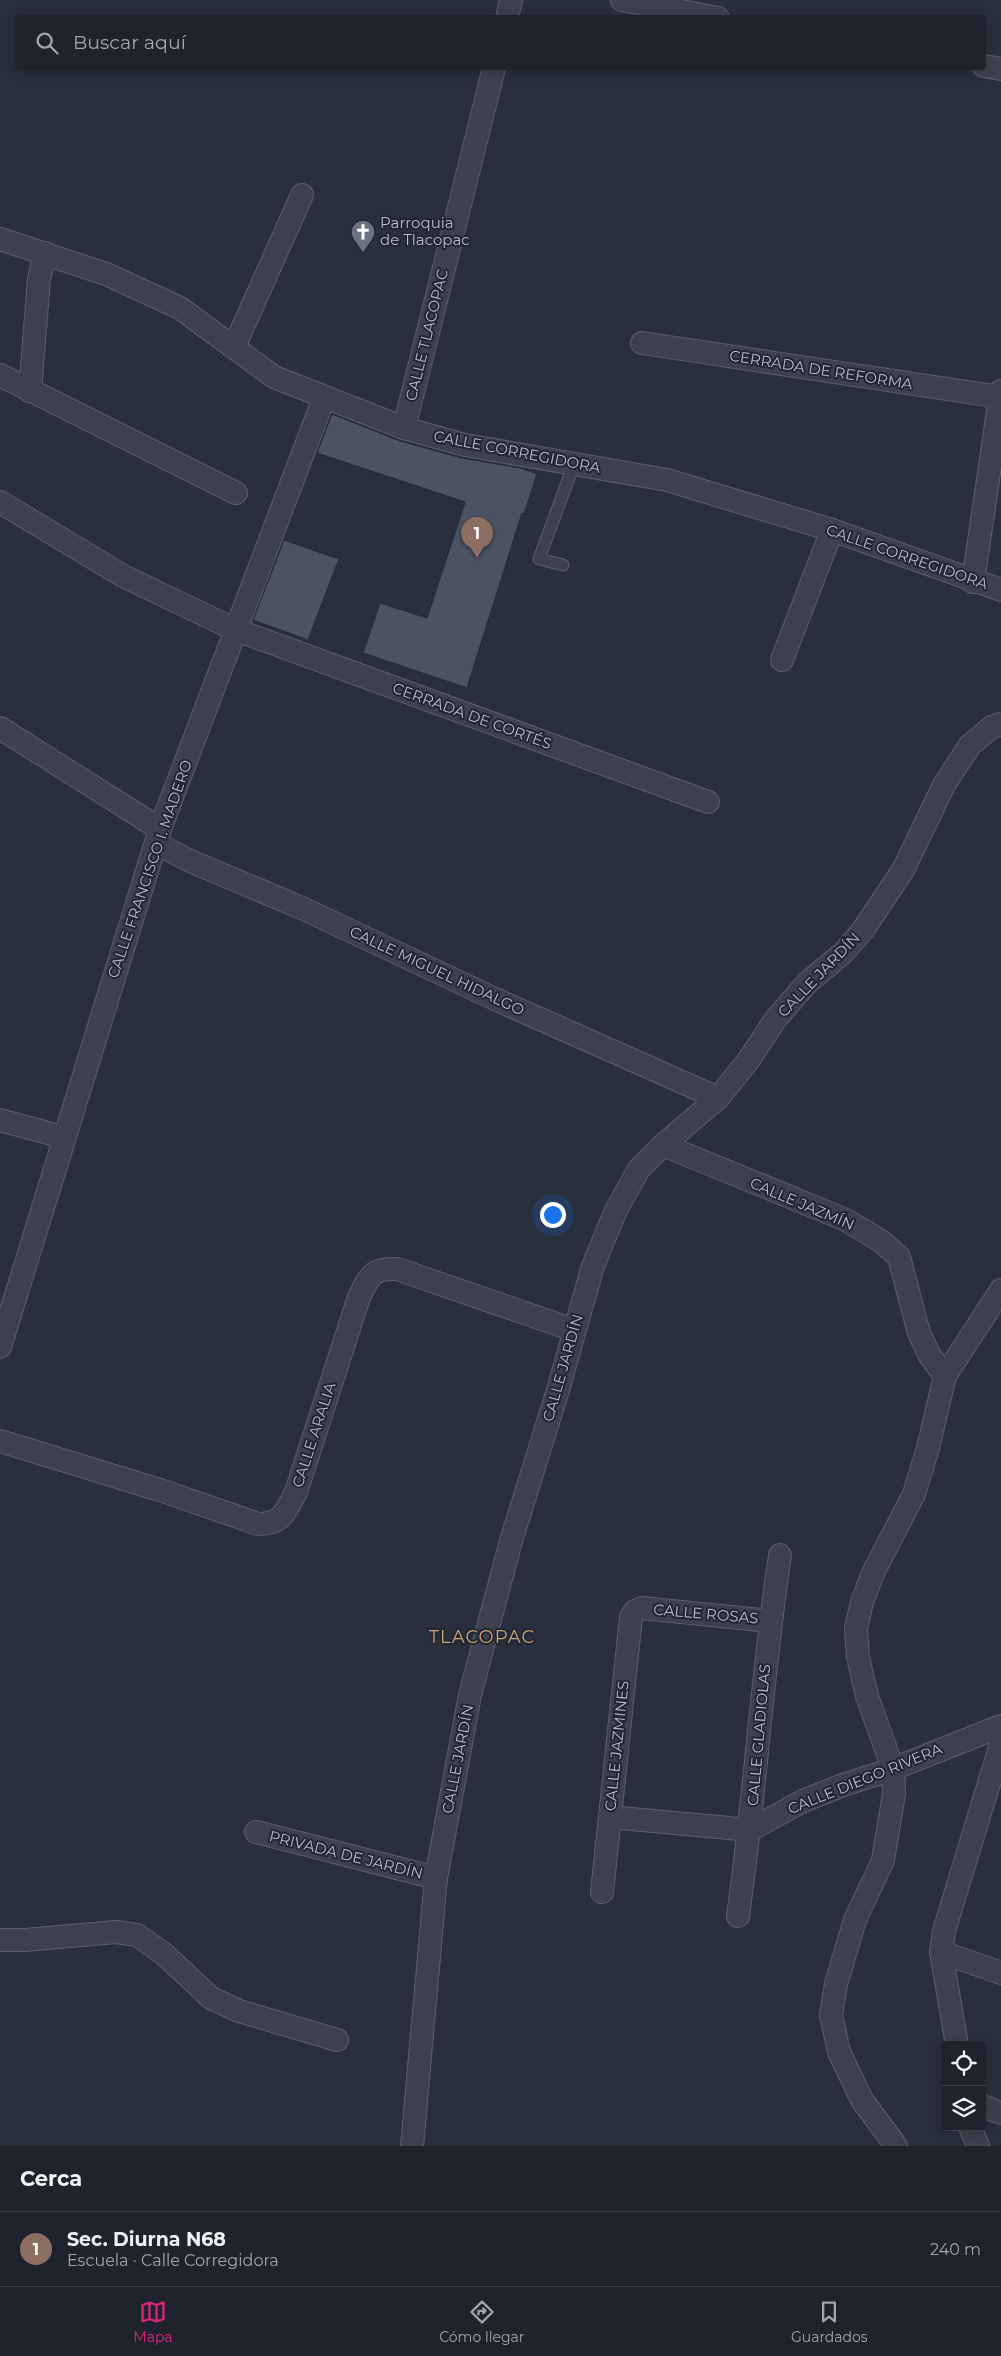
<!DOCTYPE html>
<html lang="es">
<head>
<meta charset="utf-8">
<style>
  :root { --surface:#1f232e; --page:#272b36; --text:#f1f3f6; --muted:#a1a4aa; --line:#3c404a; --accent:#db2777 }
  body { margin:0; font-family:Montserrat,sans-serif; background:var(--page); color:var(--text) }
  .controls { position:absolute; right:15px; bottom:15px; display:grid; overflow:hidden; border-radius:5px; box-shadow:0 2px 12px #0003 }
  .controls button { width:45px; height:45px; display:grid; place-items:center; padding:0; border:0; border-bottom:1px solid var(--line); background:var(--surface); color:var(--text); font:25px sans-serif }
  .you { position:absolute; left:552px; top:1214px; width:18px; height:18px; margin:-12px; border:4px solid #fff; border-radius:50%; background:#1a73e8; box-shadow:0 0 0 8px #1a73e833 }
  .badge { display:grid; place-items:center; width:32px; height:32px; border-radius:50%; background:var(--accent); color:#fff; font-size:16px; font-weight:700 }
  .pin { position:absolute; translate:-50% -41px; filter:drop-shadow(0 1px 2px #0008) }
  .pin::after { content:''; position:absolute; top:26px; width:18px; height:15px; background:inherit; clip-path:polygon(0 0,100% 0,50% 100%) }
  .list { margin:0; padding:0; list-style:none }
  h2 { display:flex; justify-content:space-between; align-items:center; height:65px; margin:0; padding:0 20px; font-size:21px }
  h2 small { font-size:16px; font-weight:400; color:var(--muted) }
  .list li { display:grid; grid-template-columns:32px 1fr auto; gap:15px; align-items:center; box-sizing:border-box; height:75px; padding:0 20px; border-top:1px solid var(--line) }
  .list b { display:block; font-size:19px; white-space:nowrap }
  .list p { margin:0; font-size:16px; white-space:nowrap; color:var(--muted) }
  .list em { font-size:16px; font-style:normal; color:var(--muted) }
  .icon { flex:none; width:28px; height:28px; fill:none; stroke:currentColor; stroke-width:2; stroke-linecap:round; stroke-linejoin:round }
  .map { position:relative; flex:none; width:1001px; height:2146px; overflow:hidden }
  .search { position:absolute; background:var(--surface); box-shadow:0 2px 12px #0003; left:15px; right:15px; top:15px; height:55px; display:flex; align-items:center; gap:12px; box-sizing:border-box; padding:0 18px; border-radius:5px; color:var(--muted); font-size:19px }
  .sheet { height:140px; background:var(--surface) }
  nav { display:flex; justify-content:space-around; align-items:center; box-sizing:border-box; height:70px; border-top:1px solid var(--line); background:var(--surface); font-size:14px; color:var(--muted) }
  nav a { display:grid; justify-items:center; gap:2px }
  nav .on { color:var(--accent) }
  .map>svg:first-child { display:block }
  .building { fill:#4b5261; stroke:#232835 }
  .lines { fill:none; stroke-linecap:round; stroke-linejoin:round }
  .service-casing { stroke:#5a5f6b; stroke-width:13 }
  .minor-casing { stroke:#5a5f6b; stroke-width:24 }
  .service { stroke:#3d414e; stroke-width:11 }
  .minor { stroke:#3d414e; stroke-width:22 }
  .labels { text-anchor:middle; stroke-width:4; stroke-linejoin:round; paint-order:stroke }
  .poi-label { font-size:15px; fill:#b9bdc8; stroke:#212633; text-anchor:start }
  .street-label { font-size:15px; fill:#b9bdc8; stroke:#212633 }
  .quarter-label { font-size:18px; letter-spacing:1px; fill:#c8a474; stroke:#212633 }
</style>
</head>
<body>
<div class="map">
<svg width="1001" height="2146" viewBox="0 0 1001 2146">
  <rect width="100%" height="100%" fill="#292f3d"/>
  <g class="building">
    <path d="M 332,414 L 400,441 L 462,458 L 521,468 L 537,474 L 524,514 L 522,513 L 467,688 L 363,653 L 380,603 L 427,618 L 465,502 L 317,453 Z"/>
    <path d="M 284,540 L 339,559 L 308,640 L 253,620 Z"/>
  </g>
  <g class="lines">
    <defs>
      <path id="service" d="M 563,565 L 539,559 L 574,464"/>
      <g id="minor">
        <path d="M 622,0 L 718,18"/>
        <path d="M 507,18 L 511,0"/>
        <path d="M 984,66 L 1001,69"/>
        <path d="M 0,239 L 106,274 L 180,308 L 274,377 L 404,428 L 465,445 L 667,480 L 832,530 L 1001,590"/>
        <path d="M 642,343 L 1000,397"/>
        <path d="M 234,347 L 302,195"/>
        <path d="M 0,375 L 236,493"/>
        <path d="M 30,391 L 39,279 L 45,253"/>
        <path d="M 404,428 L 494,68"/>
        <path d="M 0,502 L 123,576 L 236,630 L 708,802"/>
        <path d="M 973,582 L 1001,391"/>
        <path d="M 782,660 L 832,530"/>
        <path d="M 0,728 L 160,829"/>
        <path d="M 156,843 L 188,860 L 304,909 L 495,999 L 718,1098"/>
        <path d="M 0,1120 L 63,1137"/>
        <path d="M 663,1145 L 846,1220 L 881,1241 L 899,1257 L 919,1333 L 930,1356 L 945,1376"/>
        <path d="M 0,1347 L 160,829 L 324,398"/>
        <path d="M 0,1441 L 163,1491 L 258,1524 C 283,1524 285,1512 296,1492 L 359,1297 C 370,1276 371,1268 397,1269 L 574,1330"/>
        <path d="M 610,1817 L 750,1830 L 803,1801 L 843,1785 L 893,1769 L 1001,1726"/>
        <path d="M 256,1832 L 436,1878"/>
        <path d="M 602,1892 L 631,1617 L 635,1611 L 642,1608 L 770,1621"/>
        <path d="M 738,1916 C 755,1796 762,1674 780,1555"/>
        <path d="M 0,1940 L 25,1940 L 116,1932 L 137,1935 L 164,1954 L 211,1998 L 239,2011 L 337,2040"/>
        <path d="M 941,1952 L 1001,1973"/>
        <path d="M 957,2045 L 941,1952 L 944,1931 L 1001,1744"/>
        <path d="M 982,2106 L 1001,2113"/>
        <path d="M 970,2127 L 978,2146"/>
        <path d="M 412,2146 L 436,1878 L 470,1695 L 511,1541 L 558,1390 L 593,1266 L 616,1210 L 639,1169 L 663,1145 L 718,1098 L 748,1061 L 775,1020 L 807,983 L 843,953 L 863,930 L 903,870 L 944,785 L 970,745 L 992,727 L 1001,724"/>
        <path d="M 896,2146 L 862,2100 L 839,2052 L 831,2015 L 836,1984 L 855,1920 L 883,1860 L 894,1794 L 893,1769 L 867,1696 L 858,1657 L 856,1628 L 862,1602 L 873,1573 L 914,1494 L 928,1448 L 945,1376 L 1001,1290"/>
      </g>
    </defs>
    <use href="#service" class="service-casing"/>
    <use href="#minor" class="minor-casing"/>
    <use href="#service" class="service"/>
    <use href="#minor" class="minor"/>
  </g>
  <defs>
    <symbol id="church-pin" viewBox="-11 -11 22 30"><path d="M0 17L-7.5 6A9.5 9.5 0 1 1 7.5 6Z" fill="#6b7280" stroke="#212633"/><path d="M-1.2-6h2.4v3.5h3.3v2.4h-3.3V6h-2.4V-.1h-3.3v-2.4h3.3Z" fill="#fff"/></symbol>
  </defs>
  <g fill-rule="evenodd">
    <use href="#church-pin" x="349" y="218" width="28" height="38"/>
  </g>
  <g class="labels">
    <g class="poi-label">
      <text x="380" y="228">Parroquia<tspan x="380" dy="17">de Tlacopac</tspan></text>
    </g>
    <g class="street-label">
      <text transform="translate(427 335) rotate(-76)" y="5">CALLE TLACOPAC</text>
      <text transform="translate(821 370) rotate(9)" y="5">CERRADA DE REFORMA</text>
      <text transform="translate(517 452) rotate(11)" y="5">CALLE CORREGIDORA</text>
      <text transform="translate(907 557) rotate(19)" y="5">CALLE CORREGIDORA</text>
      <text transform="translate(472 716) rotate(20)" y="5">CERRADA DE CORTÉS</text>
      <text transform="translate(150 869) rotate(-71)" y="5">CALLE FRANCISCO I. MADERO</text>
      <text transform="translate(437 971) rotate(25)" y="5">CALLE MIGUEL HIDALGO</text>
      <text transform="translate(819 975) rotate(-46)" y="5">CALLE JARDÍN</text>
      <text transform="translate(802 1204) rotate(23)" y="5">CALLE JAZMÍN</text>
      <text transform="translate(563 1368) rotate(-74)" y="5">CALLE JARDÍN</text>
      <text transform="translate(314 1435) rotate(-72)" y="5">CALLE ARALIA</text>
      <text transform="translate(706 1614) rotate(5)" y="5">CALLE ROSAS</text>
      <text transform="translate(759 1735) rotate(-85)" y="5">CALLE GLADIOLAS</text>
      <text transform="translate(617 1746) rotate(-84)" y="5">CALLE JAZMINES</text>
      <text transform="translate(458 1759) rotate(-79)" y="5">CALLE JARDÍN</text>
      <text transform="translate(865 1779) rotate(-22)" y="5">CALLE DIEGO RIVERA</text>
      <text transform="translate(346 1855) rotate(14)" y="5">PRIVADA DE JARDÍN</text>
    </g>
    <g class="quarter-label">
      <text x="482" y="1643">TLACOPAC</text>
    </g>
  </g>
</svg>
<div class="controls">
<button><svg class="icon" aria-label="locate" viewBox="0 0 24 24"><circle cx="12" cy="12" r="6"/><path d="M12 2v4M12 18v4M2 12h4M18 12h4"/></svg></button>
<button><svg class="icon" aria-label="layers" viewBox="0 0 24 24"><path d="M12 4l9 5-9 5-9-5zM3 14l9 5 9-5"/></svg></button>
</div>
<div class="you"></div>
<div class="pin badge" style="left:477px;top:558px;background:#8d6e63">1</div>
<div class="search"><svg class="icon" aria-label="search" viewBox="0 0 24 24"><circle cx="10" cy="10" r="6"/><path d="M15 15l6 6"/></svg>Buscar aquí</div>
</div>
<section class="sheet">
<h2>Cerca<small></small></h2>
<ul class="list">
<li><span class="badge" style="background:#8d6e63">1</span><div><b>Sec. Diurna N68</b><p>Escuela · Calle Corregidora</p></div><em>240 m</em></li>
</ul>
</section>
<nav>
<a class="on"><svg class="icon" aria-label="map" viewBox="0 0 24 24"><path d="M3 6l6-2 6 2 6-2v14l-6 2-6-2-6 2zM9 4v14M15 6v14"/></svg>Mapa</a>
<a><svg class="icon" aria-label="directions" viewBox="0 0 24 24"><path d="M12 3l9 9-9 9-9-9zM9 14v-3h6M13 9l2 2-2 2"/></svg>Cómo llegar</a>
<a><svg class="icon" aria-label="saved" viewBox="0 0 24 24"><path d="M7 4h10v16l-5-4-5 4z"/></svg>Guardados</a>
</nav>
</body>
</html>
